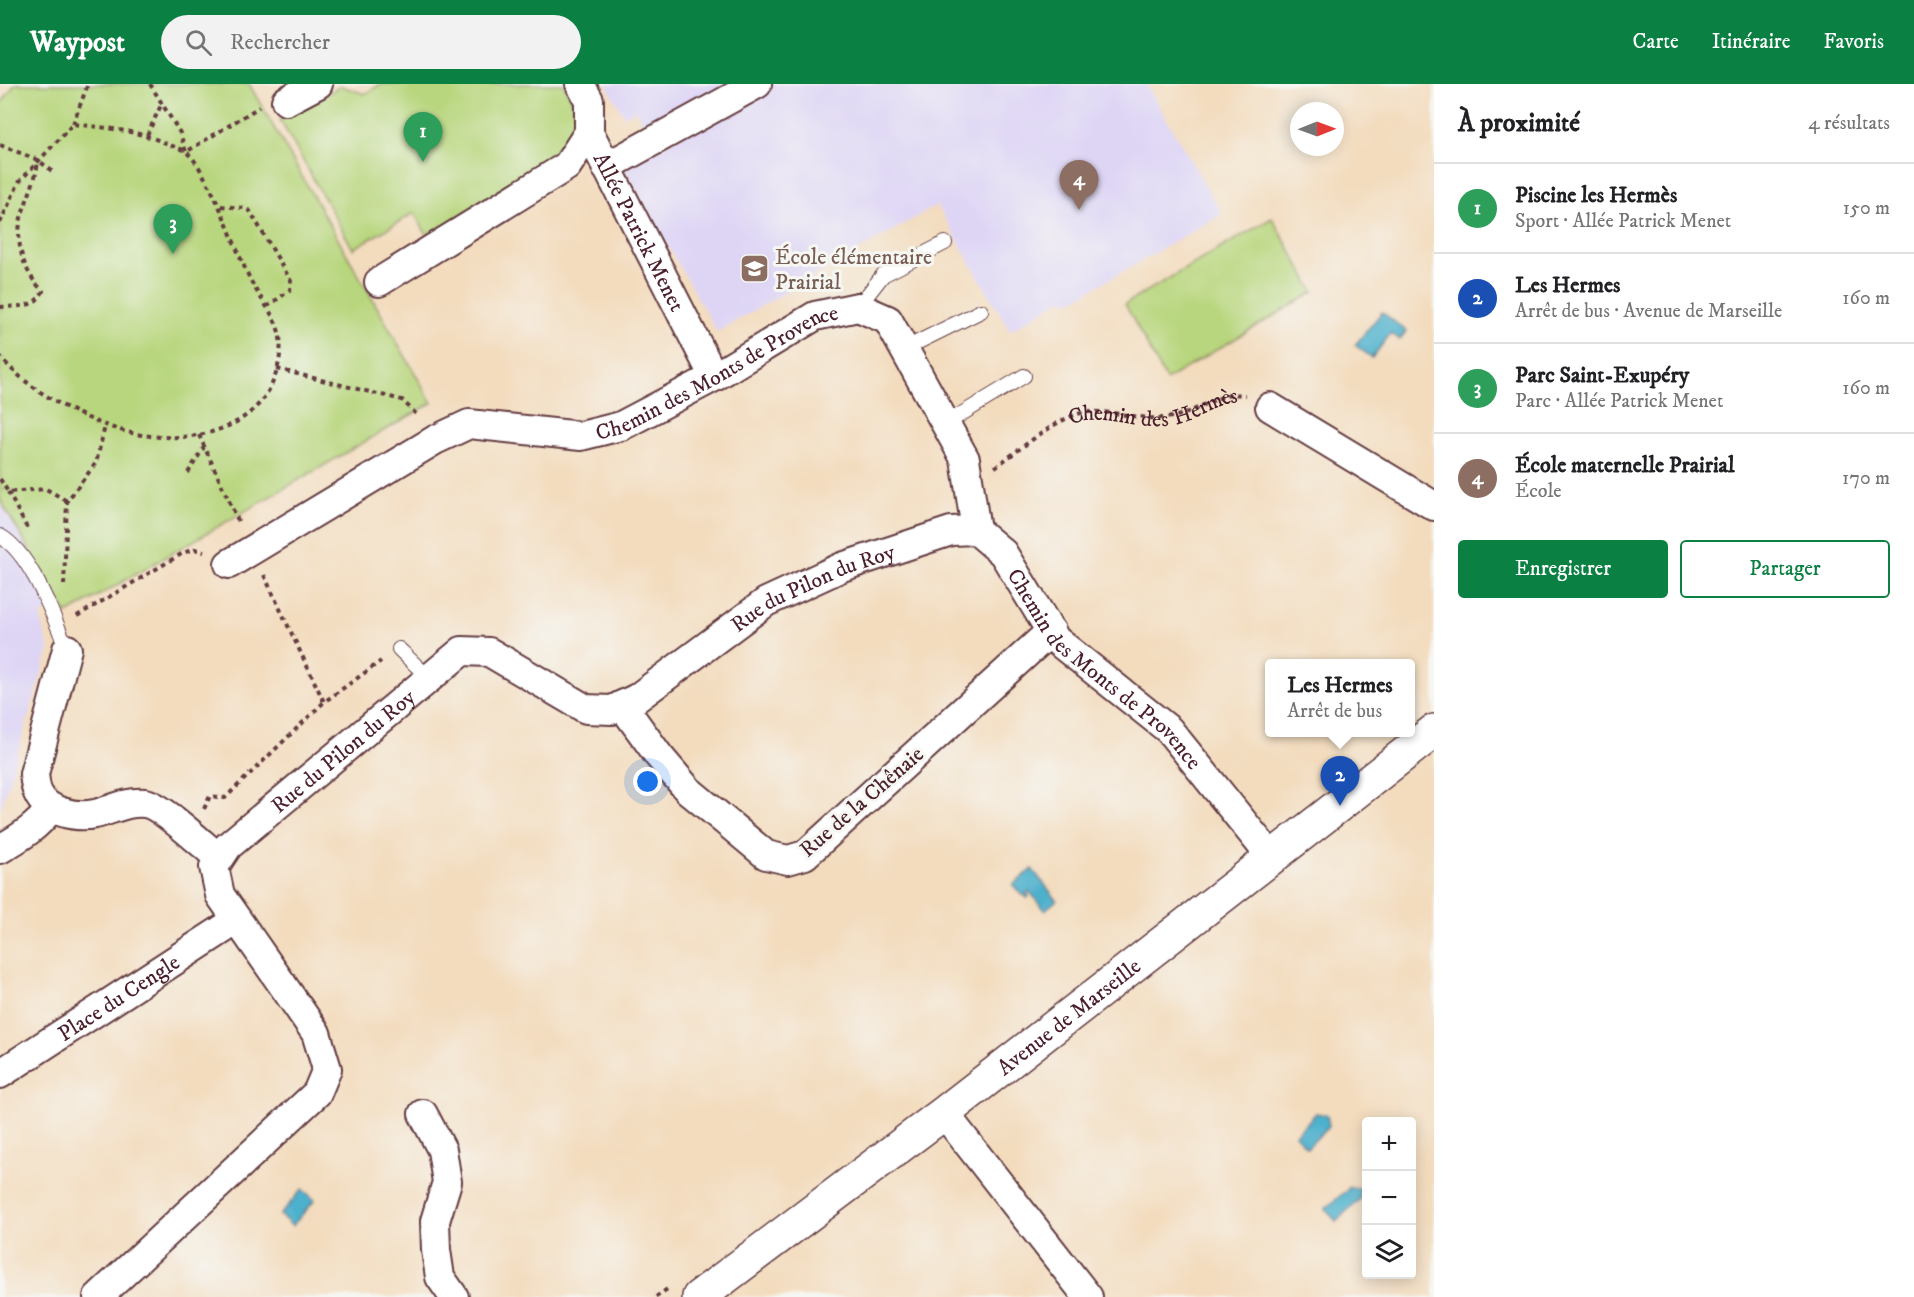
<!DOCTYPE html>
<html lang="fr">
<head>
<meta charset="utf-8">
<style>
  :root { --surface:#fff; --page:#f2f2f2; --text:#202124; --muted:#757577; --line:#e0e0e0; --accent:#0b8043 }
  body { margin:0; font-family:"IM FELL DW Pica",serif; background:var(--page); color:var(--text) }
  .controls { position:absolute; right:18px; bottom:18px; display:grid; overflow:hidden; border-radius:6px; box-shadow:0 3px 15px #0003 }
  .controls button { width:54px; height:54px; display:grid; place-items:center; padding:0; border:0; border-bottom:2px solid var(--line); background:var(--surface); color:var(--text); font:30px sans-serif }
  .compass { position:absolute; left:1290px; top:18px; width:54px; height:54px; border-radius:50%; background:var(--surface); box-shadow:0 3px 15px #0003; rotate:89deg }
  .you { position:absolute; left:648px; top:698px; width:21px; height:21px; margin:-15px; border:4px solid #fff; border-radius:50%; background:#1a73e8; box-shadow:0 0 0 9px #1a73e833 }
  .badge { display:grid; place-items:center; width:39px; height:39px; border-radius:50%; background:var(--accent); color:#fff; font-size:20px; font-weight:700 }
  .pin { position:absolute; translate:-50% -50px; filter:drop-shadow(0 2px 3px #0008) }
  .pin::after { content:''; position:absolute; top:32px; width:21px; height:18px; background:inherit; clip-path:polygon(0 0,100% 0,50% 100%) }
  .popup { position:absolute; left:1265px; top:575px; width:150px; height:78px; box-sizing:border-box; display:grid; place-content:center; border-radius:6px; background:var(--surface); filter:drop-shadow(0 2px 4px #0005); font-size:20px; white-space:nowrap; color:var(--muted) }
  .popup b { font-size:22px; color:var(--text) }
  .popup::after { content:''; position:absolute; left:50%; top:100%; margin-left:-12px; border:12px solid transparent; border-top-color:var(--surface) }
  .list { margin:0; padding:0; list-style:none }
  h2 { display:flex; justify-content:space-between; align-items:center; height:78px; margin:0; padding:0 24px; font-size:26px }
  h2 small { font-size:20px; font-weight:400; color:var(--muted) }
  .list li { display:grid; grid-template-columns:39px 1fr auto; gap:18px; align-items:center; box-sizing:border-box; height:90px; padding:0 24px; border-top:2px solid var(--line) }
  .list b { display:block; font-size:22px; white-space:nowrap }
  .list p { margin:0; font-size:20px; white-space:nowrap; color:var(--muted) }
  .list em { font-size:20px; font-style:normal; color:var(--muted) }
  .actions { display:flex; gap:12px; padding:18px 24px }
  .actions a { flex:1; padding:14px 0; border:2px solid var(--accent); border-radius:6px; text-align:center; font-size:21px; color:var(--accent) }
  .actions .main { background:var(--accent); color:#fff }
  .icon { flex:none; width:33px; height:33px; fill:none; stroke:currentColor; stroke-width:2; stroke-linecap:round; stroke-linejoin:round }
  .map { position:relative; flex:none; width:1434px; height:1213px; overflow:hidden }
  header { display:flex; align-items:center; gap:36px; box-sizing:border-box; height:84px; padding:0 30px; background:var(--accent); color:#fff }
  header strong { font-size:28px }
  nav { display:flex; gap:33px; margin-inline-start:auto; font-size:21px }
  .search { width:420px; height:54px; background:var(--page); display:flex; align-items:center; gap:15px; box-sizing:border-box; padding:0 21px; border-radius:33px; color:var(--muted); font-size:22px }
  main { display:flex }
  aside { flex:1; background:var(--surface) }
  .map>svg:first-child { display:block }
  .built { fill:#ded5f5 }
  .green { fill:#b8d67d; stroke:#817a54; stroke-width:1.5 }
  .water { fill:#4db0cc; stroke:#4c687c; stroke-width:1.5 }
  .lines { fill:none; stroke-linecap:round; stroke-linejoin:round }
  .lane-casing { stroke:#633b41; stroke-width:16 }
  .street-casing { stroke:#633b41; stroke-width:32 }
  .secondary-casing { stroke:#633b41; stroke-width:36 }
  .path { stroke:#633b41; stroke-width:4; stroke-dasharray:4.5 4.5; stroke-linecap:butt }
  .lane { stroke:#fff; stroke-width:14 }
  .street { stroke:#fff; stroke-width:28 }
  .secondary { stroke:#fff; stroke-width:33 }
  .labels { text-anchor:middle; stroke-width:6; stroke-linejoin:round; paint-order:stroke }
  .street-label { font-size:22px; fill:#4a1f2b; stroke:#f6f6f2 }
  .education-label { font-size:22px; fill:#785e54; stroke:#f6f6f2; text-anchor:start }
</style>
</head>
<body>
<header>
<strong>Waypost</strong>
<div class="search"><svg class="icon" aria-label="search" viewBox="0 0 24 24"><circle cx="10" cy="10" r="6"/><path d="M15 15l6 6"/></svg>Rechercher</div>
<nav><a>Carte</a><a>Itinéraire</a><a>Favoris</a></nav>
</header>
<main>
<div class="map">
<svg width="1434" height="1213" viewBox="0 0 1434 1213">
  <rect width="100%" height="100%" fill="#f6f6f2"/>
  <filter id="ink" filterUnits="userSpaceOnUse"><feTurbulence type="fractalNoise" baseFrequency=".0167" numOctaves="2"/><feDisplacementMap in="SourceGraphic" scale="12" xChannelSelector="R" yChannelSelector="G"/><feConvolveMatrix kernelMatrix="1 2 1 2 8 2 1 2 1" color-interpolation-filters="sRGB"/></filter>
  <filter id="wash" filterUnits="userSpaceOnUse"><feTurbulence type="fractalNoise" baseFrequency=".008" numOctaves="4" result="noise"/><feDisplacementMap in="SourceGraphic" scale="24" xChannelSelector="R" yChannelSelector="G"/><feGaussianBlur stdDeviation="1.35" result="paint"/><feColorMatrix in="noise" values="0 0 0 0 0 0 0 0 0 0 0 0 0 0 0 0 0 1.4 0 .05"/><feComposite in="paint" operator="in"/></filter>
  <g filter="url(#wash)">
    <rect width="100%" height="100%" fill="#f3dcbe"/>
    <g class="built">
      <path d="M 606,0 L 721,0 L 723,2 L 647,46 L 635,26 L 624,32 Z"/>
      <path d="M 770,0 L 1146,0 L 1222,130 L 1070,218 L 1061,215 L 1010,247 L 937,121 L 717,248 L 624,85 Z"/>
      <path d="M 0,419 L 60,518 L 40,532 L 49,565 L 0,727 Z"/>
    </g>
    <g class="green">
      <path d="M 15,0 L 249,0 L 432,319 L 67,530 L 0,416 L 0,21 Z"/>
      <path d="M 381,0 L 563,0 C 573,17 579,27 574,48 C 568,72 453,135 427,151 L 414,129 L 353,165 L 280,36 L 341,2 L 365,10 Z"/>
      <path d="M 1272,134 L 1314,208 L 1166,296 L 1125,220 Z"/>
    </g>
    <g class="water">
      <path d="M 1382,228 L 1406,247 L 1400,256 L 1391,249 L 1372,274 L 1355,261 Z"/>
      <path d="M 1032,785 L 1057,816 L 1045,826 L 1029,807 L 1027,809 L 1029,812 L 1027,814 L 1023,810 L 1022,811 L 1013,801 Z"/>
      <path d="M 1316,1029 L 1327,1031 L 1329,1042 L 1307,1064 L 1295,1051 Z"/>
      <path d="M 1350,1103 L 1360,1104 L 1361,1108 L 1359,1112 L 1361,1114 L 1336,1137 L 1325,1125 Z"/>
      <path d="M 302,1105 L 315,1116 L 292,1142 L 280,1131 Z"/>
    </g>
  </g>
  <g filter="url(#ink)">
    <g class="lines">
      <defs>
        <g id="lane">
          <path d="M 858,223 L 883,191 L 945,159"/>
          <path d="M 904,265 L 981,227"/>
          <path d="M 945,340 L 1024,292"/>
          <path d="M 0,452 C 31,469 53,532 67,565"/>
          <path d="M 399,565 L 429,594"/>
        </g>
        <g id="street">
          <path id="s2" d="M 580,0 L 589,16 L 589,48 L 714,293"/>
          <path d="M 286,17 L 318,0"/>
          <path d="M 606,83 L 757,0"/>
          <path d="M 379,198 L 567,82 L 589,48"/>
          <path d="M 1270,323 L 1434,422"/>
          <path id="s3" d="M 229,480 L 435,356 L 469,340 L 581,352 L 621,342 L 714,293 L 815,232 L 858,223 L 888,236 L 965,375 L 976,446 L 1003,469 L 1056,556 L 1169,646 L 1272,774"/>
          <path d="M 67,565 L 34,690 C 35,696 35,703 38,709 C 46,728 76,734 95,730 C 112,726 127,717 145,719 C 161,721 205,763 219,774"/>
          <path d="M 622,621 L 659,672 L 688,706 L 766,771 L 788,776 L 805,771 L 1051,547"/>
          <path d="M 0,765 C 21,753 37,743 51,724"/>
          <path id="s4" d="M 0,990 L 237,836"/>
          <path d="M 944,1029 L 1088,1213"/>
          <path d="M 423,1030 L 442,1066 L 447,1098 L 435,1137 L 436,1166 L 440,1193 L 454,1213"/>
          <path id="s5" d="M 98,1213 L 317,1009 L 327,985 L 316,949 L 220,811 L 214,783 L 228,762 L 462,567 L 489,568 L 586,625 L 612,626 L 637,614 L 766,518 L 842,483 L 951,447 L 976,446"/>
        </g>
        <g id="secondary">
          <path id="s6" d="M 699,1213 L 944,1029 L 1434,647"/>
        </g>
      </defs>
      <use href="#lane" class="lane-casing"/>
      <use href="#street" class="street-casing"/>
      <use href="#secondary" class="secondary-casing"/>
      <g class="path">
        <path d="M 150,0 L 180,49 L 186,68 L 259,23"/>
        <path d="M 73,40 L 88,0"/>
        <path d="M 147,51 L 162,19"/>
        <path d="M 0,61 L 38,76 L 52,87"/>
        <path d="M 221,122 L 244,124 L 250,127 L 291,197 L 290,206 L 268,222"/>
        <path d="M 0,139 L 19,98 L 73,40 C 107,44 137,46 170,61 C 175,63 182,65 186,68 C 195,75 202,88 207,98 C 225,130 235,165 251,197 C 261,217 276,231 280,253 C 282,270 278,287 271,302 C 242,360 158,362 105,341 C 70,328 23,302 0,272"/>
        <path d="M 0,223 C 17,222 35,225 43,207 C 23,188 14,158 22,130 C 28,112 36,96 38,77"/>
        <path d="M 277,285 L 402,316 L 419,333"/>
        <path d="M 199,351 L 240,441"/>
        <path id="s1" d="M 995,383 C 1019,367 1061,329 1089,328 C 1116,326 1144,338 1172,333 C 1198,329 1217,307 1245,311"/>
        <path d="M 188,389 L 204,363"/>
        <path d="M 0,395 L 8,408 L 46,405 L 67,417"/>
        <path d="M 8,408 L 27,444"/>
        <path d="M 264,491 L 324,618 L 381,577"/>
        <path d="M 64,501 L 67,417 L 96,379 L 105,342"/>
        <path d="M 77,532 L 183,469 L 195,465 L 204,468"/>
        <path d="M 204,725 L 210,712 L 225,714 L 324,618"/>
        <path d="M 656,1213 L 670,1203"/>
      </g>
      <use href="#lane" class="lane"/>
      <use href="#street" class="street"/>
      <use href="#secondary" class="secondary"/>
    </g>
  </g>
  <defs>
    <symbol id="school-square" viewBox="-11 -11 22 22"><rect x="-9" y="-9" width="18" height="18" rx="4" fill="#8d6e63" stroke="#f6f6f2"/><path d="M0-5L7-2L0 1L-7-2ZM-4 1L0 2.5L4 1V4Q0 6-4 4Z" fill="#fff"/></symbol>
  </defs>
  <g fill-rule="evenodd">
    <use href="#school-square" x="738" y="168" width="33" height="33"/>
  </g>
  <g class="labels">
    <g class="street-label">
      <text dy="8" stroke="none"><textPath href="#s2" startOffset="162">Allée Patrick Menet</textPath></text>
      <text dy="8" stroke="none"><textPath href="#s3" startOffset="542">Chemin des Monts de Provence</textPath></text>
      <text dy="8" stroke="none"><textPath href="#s1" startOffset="176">Chemin des Hermès</textPath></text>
      <text dy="8" stroke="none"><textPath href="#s5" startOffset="1292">Rue du Pilon du Roy</textPath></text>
      <text dy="8" stroke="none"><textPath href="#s3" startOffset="1154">Chemin des Monts de Provence</textPath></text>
      <text dy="8" stroke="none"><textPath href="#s5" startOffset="734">Rue du Pilon du Roy</textPath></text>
      <text transform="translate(861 717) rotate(-41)" y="8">Rue de la Chênaie</text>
      <text dy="8" stroke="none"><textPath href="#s4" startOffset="141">Place du Cengle</textPath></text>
      <text dy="8" stroke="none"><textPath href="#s6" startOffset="464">Avenue de Marseille</textPath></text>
    </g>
    <g class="education-label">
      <text x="775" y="180">École élémentaire<tspan x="775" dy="25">Prairial</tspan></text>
    </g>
  </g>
</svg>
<div class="controls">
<button>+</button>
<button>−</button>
<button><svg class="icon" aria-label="layers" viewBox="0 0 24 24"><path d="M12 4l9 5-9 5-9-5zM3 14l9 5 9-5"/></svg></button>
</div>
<svg class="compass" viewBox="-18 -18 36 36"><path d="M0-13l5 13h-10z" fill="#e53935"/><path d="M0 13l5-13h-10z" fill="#757577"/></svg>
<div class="you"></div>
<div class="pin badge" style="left:423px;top:78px;background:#2e9e5b">1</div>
<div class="pin badge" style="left:1340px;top:722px;background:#1a4fb4">2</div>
<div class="popup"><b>Les Hermes</b>Arrêt de bus</div>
<div class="pin badge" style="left:173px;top:170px;background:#2e9e5b">3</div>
<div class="pin badge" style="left:1079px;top:126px;background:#8d6e63">4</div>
</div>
<aside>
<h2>À proximité<small>4 résultats</small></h2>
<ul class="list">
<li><span class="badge" style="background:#2e9e5b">1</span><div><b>Piscine les Hermès</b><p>Sport · Allée Patrick Menet</p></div><em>150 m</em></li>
<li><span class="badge" style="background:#1a4fb4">2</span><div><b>Les Hermes</b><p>Arrêt de bus · Avenue de Marseille</p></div><em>160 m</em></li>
<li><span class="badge" style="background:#2e9e5b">3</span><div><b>Parc Saint-Exupéry</b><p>Parc · Allée Patrick Menet</p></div><em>160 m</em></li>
<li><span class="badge" style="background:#8d6e63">4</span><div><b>École maternelle Prairial</b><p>École</p></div><em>170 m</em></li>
</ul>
<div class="actions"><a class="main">Enregistrer</a><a>Partager</a></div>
</aside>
</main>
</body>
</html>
